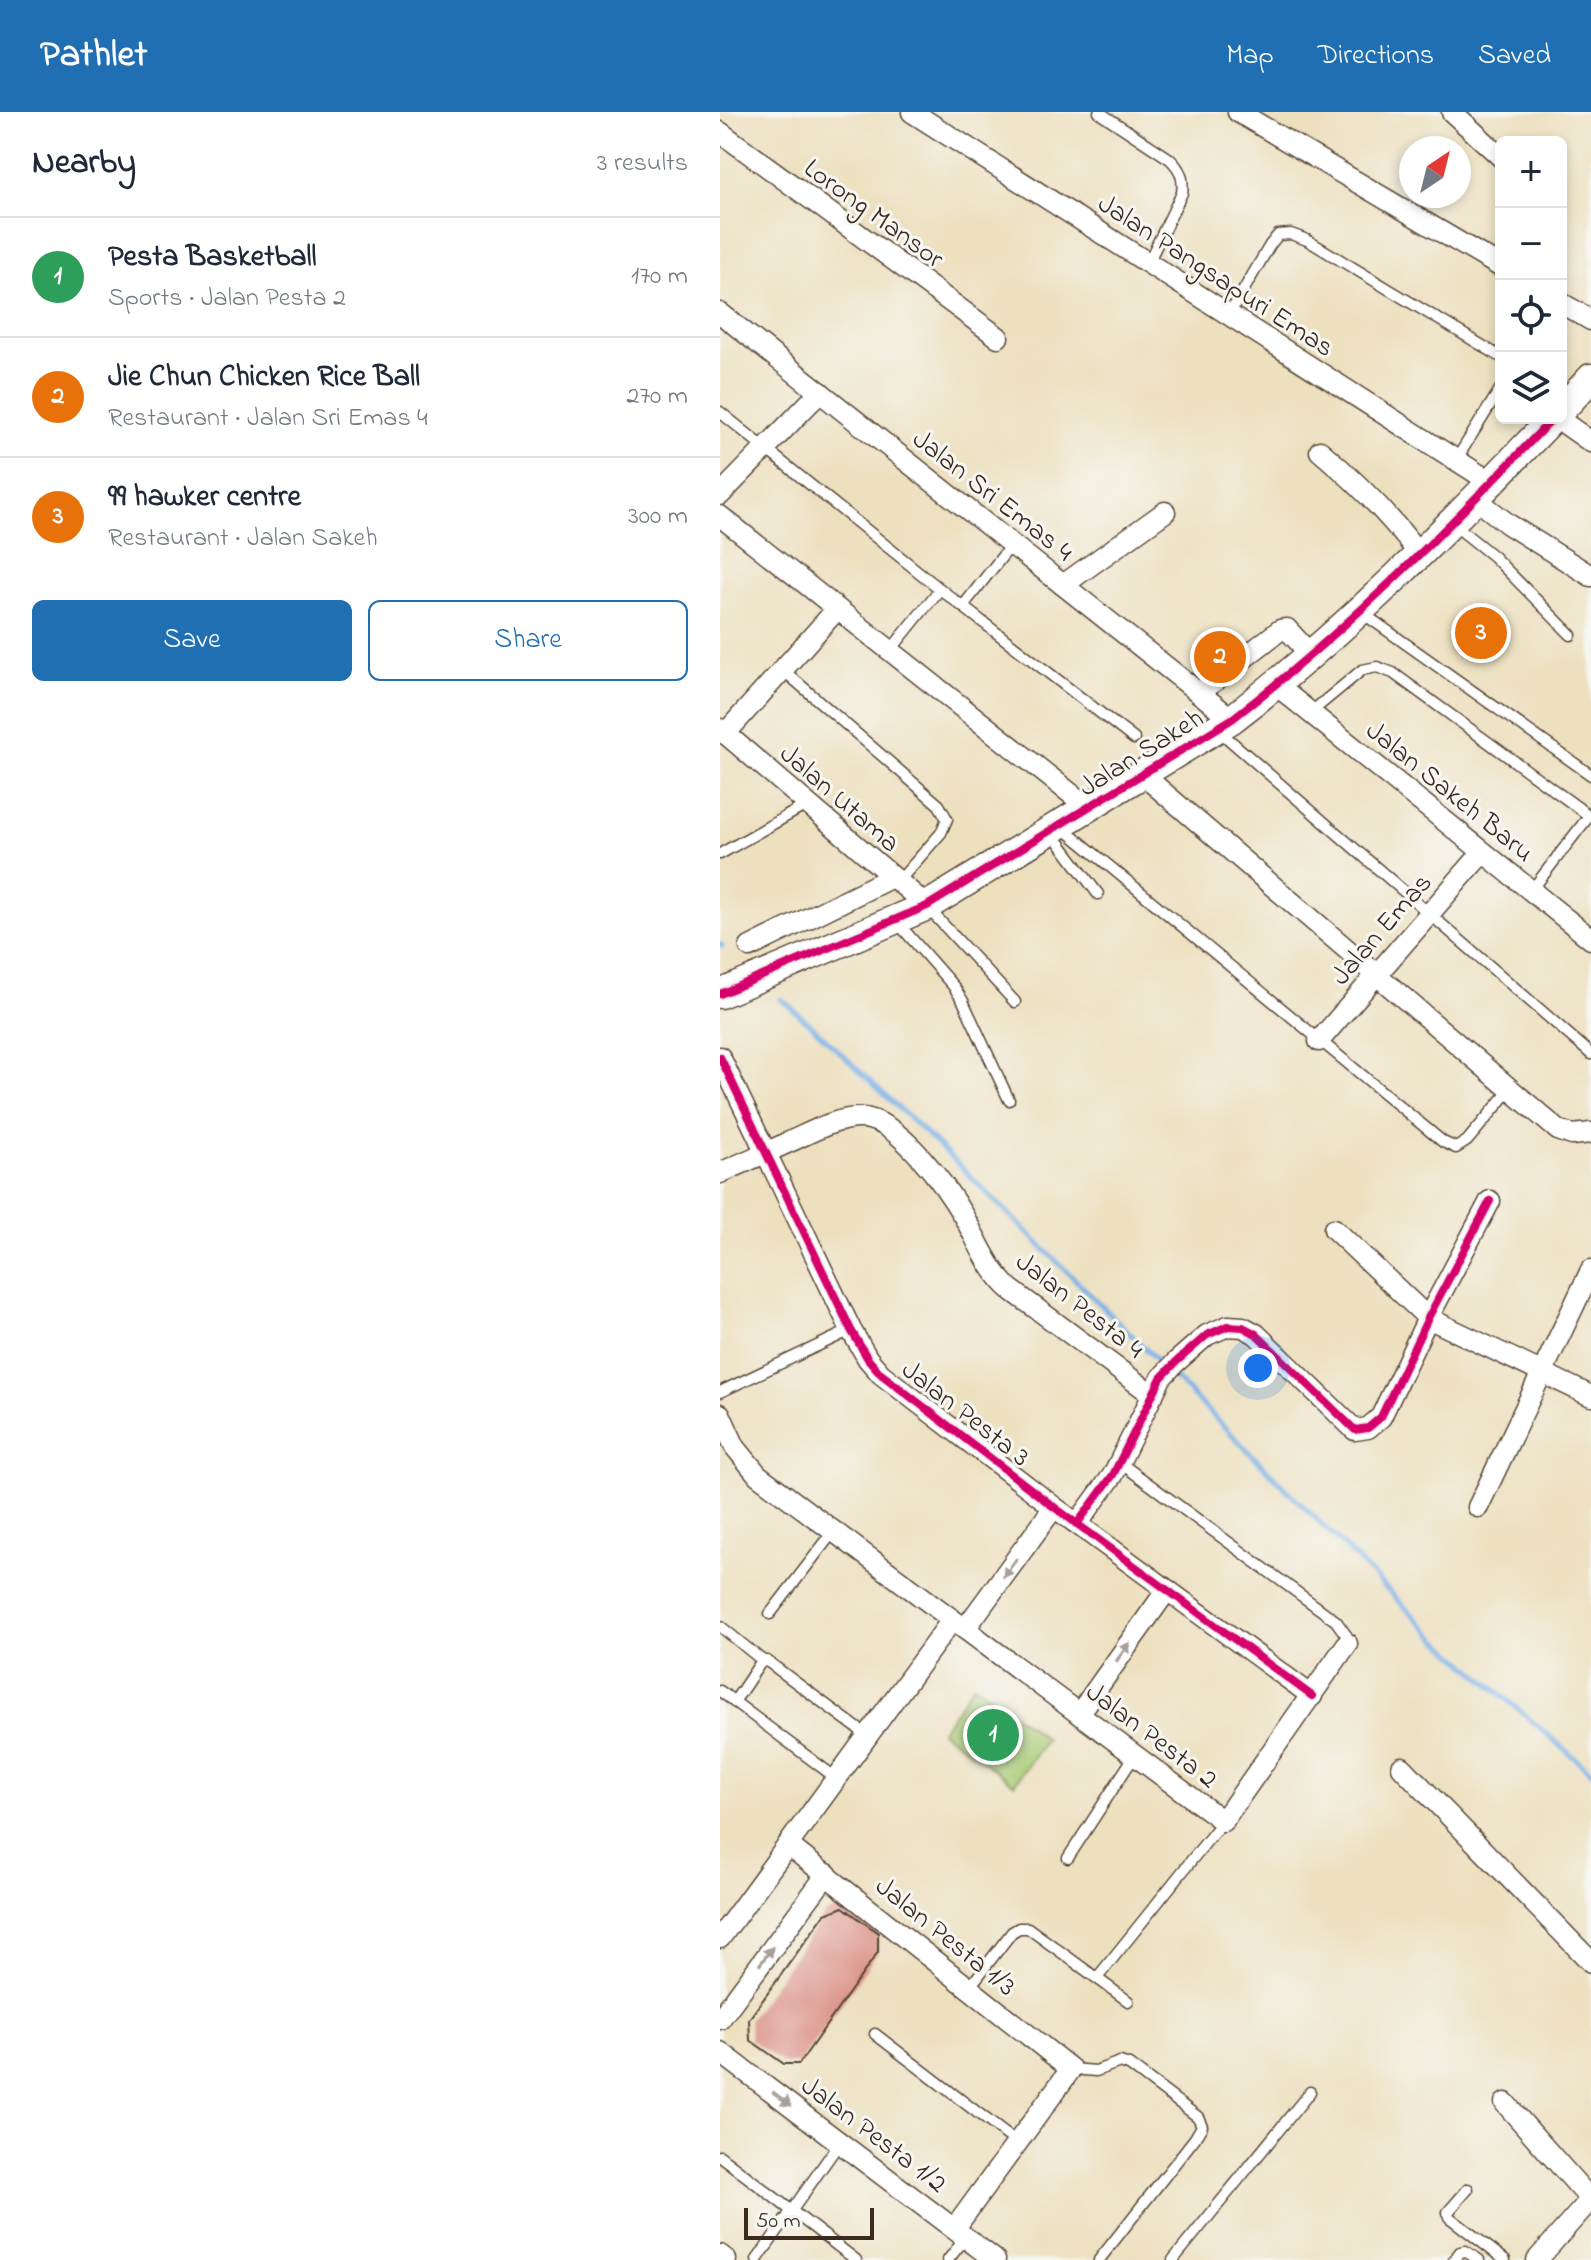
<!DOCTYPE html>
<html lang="en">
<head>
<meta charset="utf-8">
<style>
  :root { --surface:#fff; --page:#f2f2f3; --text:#1f2937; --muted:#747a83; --line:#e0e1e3; --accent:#1f6fb2 }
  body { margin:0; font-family:"Indie Flower",sans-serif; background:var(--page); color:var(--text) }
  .controls { position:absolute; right:24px; top:24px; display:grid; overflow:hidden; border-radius:12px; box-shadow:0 4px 12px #0003 }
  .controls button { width:72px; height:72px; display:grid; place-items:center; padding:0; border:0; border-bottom:2px solid var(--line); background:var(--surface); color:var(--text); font:40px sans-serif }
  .compass { position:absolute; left:679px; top:24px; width:72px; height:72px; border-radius:50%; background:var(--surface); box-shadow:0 4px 12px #0003; rotate:35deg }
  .scale { position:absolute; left:24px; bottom:20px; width:130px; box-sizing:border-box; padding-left:8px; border:4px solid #3b2a1e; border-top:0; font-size:22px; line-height:28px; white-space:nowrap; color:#3b2a1e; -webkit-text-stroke:6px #f6f6f2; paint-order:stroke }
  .you { position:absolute; left:538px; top:1256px; width:28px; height:28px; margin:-20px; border:6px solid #fff; border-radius:50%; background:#1a73e8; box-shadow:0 0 0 12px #1a73e833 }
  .badge { display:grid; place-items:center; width:52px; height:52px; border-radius:50%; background:var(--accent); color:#fff; font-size:26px; font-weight:700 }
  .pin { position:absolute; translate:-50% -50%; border:4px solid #fff; box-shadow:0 2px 8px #0006 }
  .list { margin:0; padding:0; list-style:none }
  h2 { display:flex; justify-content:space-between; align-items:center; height:104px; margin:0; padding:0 32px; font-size:34px }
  h2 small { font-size:26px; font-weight:400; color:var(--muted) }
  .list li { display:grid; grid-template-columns:52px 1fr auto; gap:24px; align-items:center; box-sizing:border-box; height:120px; padding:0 32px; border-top:2px solid var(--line) }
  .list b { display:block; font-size:30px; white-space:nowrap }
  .list p { margin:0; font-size:26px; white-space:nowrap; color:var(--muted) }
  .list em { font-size:26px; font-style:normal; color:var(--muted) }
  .actions { display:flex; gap:16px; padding:24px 32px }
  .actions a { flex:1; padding:18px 0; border:2px solid var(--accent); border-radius:12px; text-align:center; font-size:28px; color:var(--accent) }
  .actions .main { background:var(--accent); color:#fff }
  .icon { flex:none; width:44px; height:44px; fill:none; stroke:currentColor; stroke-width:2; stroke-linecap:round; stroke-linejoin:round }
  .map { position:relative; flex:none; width:871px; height:2148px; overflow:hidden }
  header { display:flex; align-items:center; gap:48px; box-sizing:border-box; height:112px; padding:0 40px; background:var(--accent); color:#fff }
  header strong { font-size:38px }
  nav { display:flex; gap:44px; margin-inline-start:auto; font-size:28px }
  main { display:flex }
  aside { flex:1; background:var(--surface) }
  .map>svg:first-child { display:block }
  .green { fill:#a8cb73; stroke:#727a48; stroke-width:2 }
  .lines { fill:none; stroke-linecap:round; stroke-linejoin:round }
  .stream { stroke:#77afe6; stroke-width:5 }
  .building { fill:#db9187 }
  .lane-casing { stroke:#564536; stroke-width:13 }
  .street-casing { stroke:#564536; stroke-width:23 }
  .secondary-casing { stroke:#564536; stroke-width:31 }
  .lane { stroke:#fff; stroke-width:10 }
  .street { stroke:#fff; stroke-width:20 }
  .secondary { stroke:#fff; stroke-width:28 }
  .cycleway-casing { stroke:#f6f6f2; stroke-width:13 }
  .cycleway { stroke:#d6006c; stroke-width:8 }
  .oneway { fill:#a79f9a }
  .labels { text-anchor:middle; stroke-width:6; stroke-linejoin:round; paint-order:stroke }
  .street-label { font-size:28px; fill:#3b2a1e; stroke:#f6f6f2 }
</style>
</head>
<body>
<header>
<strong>Pathlet</strong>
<nav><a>Map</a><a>Directions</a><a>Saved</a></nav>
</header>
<main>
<aside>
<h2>Nearby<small>3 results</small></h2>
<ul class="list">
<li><span class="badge" style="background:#2e9e5b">1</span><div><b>Pesta Basketball</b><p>Sports · Jalan Pesta 2</p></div><em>170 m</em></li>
<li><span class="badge" style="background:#e8710a">2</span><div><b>Jie Chun Chicken Rice Ball</b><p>Restaurant · Jalan Sri Emas 4</p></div><em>270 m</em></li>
<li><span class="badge" style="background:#e8710a">3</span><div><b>99 hawker centre</b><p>Restaurant · Jalan Sakeh</p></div><em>300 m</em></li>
</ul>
<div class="actions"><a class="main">Save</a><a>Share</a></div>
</aside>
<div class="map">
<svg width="871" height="2148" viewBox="0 0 871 2148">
  <rect width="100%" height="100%" fill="#f6f6f2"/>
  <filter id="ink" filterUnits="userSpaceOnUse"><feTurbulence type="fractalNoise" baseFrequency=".0125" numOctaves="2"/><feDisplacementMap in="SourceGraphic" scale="16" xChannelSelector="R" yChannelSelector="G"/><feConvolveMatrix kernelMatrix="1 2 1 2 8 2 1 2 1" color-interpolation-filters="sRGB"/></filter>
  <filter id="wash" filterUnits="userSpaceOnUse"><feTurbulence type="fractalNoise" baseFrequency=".006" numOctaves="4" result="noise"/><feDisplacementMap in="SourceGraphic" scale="32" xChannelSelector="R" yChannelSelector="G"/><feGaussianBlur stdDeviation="1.8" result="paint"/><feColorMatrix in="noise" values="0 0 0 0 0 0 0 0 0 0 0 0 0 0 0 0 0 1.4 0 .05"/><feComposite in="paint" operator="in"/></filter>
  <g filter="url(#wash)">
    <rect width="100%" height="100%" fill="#ede0bf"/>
    <path class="green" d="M 254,1572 L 326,1627 L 294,1672 L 221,1619 Z"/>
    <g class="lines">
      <g class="stream">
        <path d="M 0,832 L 2,834"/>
        <path d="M 61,887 L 89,911 L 243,1057 L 444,1255"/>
        <path d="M 451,1262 L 718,1528 L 871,1660"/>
      </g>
    </g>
    <g id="blocks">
      <path class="building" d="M 123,1795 L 158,1821 L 158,1840 L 79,1952 L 64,1952 L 30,1928 L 29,1907 L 105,1802 Z"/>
    </g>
  </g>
  <g filter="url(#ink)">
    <use href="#blocks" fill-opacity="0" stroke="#564536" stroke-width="2"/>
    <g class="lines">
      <defs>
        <g id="lane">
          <path d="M 379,0 L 450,47 C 461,58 464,66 462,81 L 428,151"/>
          <path d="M 509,203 L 550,133 L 558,123 L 571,122 L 587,128 L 781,245"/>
          <path d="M 0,300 L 220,477 L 414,627"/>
          <path d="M 736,348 L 781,276"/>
          <path d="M 733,412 L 773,444 L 851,523"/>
          <path d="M 243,494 L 292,432"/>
          <path d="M 641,500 L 871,663"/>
          <path d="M 170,539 L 220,477"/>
          <path d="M 63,558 L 219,693 L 227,707 L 221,721 L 178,770"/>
          <path d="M 590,601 L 642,558 L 657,555 L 673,561 L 871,705"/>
          <path d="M 498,618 L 871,942"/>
          <path d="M 342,715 L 723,1030 L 736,1036 L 747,1029 L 791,977"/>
          <path d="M 332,721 L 378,782"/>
          <path d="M 0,742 L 88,692"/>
          <path d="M 811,779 L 869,704"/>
          <path d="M 207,795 L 295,890"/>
          <path d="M 177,810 L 234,875 L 243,889 L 289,988"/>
          <path d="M 0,1280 L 131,1218"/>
          <path d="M 399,1350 L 616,1509 L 626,1523 L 627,1532"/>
          <path d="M 50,1502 L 113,1420"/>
          <path d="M 0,1514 L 43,1549"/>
          <path d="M 0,1579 L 116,1666"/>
          <path d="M 14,1590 L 41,1550 L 47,1549 L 148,1624"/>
          <path d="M 348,1746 L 415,1643"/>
          <path d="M 377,1866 L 503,1709"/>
          <path d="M 249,1876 L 292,1820 L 299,1816 L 308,1816 L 408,1889"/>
          <path d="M 155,1922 L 297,2031"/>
          <path d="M 351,1957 L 376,1959 L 400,1950 L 409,1953 L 478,2005 L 482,2014 L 475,2026 L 379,2148"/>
          <path d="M 0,2044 L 136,2148"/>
          <path d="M 748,2077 L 728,2100 L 729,2105 L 785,2148"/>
          <path d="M 37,2148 L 120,2030"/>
          <path d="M 228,2148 L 246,2125"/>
          <path d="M 453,2148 L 590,1980"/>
          <path d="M 734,2148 L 740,2140 L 745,2139 L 759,2148"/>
        </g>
        <g id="street">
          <path d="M 192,0 L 772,371"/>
          <path d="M 518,0 L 781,155"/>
          <path d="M 732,0 L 781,45"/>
          <path d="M 0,20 L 278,225"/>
          <path d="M 841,191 L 871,208"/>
          <path d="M 0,201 L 512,607"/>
          <path d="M 837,306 L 871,330"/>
          <path d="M 600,339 C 637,370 670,404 700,443"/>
          <path d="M 0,383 L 100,280"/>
          <path d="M 756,387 L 788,412 L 871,464"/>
          <path d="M 0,404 L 369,696"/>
          <path d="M 343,473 L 445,400"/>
          <path d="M 556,573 L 871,827"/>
          <path d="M 479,581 L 560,518 L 567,517 L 590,542"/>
          <path d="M 0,617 L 207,794"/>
          <path d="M 5,622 L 117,497"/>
          <path d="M 423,663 L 838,1018 L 852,1023 L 871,1021"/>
          <path d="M 30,835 L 172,765"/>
          <path d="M 599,929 L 763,740"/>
          <path d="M 0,945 L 131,1218 L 148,1247 L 161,1262 L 334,1395 L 592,1584"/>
          <path d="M 0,1061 C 23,1051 45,1041 67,1031 C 90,1021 116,1005 142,1006 C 179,1007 227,1076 244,1105 C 259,1131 268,1157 290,1177 L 433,1283"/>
          <path d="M 614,1117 L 708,1206 L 871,1284"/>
          <path d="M 0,1302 L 15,1335 L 38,1363 L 503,1709 L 627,1532"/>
          <path d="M 758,1395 L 871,1158"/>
          <path d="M 357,1412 L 393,1363 L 441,1266 L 456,1250 L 487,1223 L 508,1214 L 523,1215 L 536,1222 L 635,1318 L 648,1316 L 661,1305 L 708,1206 L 770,1089"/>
          <path d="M 245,1517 L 334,1395"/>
          <path d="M 359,1602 L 447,1478"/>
          <path d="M 682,1655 L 871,1850"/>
          <path d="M 68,1733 L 351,1957 L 235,2116"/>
          <path d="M 0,1826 L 232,1508"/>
          <path d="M 0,1907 L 107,1762"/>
          <path d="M 0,1940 L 275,2148"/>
          <path d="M 785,1991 L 870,2087"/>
          <path d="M 0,2143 L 6,2148"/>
          <path d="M 817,2148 L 871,2087"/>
        </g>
        <g id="secondary">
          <path d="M 841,298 L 871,266"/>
          <path d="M 0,882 L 207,794 L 512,607 C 628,518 732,412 833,306"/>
        </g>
      </defs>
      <use href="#lane" class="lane-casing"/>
      <use href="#street" class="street-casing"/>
      <use href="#secondary" class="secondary-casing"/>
      <use href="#lane" class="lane"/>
      <use href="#street" class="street"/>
      <use href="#secondary" class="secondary"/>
      <defs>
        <g id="cycleway">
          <path d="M 0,882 L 207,794 L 512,607 C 628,518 732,412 833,306"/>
          <path d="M 0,945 L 131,1218 L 148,1247 L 161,1262 L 334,1395 L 592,1584"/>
          <path d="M 357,1412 L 393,1363 L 441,1266 L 456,1250 L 487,1223 L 508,1214 L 523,1215 L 536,1222 L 635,1318 L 648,1316 L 661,1305 L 708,1206 L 770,1089"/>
        </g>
      </defs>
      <use href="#cycleway" class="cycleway-casing"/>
      <use href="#cycleway" class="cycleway"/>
    </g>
    <defs><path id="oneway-solid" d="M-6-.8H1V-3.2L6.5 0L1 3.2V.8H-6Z" transform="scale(2)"/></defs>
    <g class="oneway">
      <use href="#oneway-solid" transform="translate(290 1456) rotate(126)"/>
      <use href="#oneway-solid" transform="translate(403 1540) rotate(-54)"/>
      <use href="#oneway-solid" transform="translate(46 1844) rotate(-54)"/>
      <use href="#oneway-solid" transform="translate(62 1987) rotate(37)"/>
    </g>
  </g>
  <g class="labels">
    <g class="street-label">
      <text transform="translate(155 100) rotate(36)" y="10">Lorong Mansor</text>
      <text transform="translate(497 162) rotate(33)" y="10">Jalan Pangsapuri Emas</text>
      <text transform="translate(274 382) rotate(38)" y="10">Jalan Sri Emas 4</text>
      <text transform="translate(420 639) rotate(-32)" y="10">Jalan Sakeh</text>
      <text transform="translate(731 678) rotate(39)" y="10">Jalan Sakeh Baru</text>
      <text transform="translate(121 685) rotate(41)" y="10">Jalan Utama</text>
      <text transform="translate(660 816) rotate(-49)" y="10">Jalan Emas</text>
      <text transform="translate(361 1192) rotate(38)" y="10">Jalan Pesta 4</text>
      <text transform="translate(247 1300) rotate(38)" y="10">Jalan Pesta 3</text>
      <text transform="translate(433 1622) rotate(37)" y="10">Jalan Pesta 2</text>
      <text transform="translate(227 1823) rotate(39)" y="10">Jalan Pesta 1/3</text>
      <text transform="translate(155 2021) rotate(37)" y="10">Jalan Pesta 1/2</text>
    </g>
  </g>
</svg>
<div class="controls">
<button>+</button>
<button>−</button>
<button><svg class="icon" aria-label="locate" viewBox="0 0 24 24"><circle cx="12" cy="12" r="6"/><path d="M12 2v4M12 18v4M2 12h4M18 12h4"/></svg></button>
<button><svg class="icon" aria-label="layers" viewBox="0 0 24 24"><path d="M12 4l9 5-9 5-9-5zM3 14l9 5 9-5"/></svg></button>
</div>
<svg class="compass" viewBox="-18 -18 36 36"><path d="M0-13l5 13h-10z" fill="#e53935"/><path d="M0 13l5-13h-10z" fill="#747a83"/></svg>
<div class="scale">50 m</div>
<div class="you"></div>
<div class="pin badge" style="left:273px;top:1623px;background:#2e9e5b">1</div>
<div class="pin badge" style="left:500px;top:545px;background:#e8710a">2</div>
<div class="pin badge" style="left:761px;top:521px;background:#e8710a">3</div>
</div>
</main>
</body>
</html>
